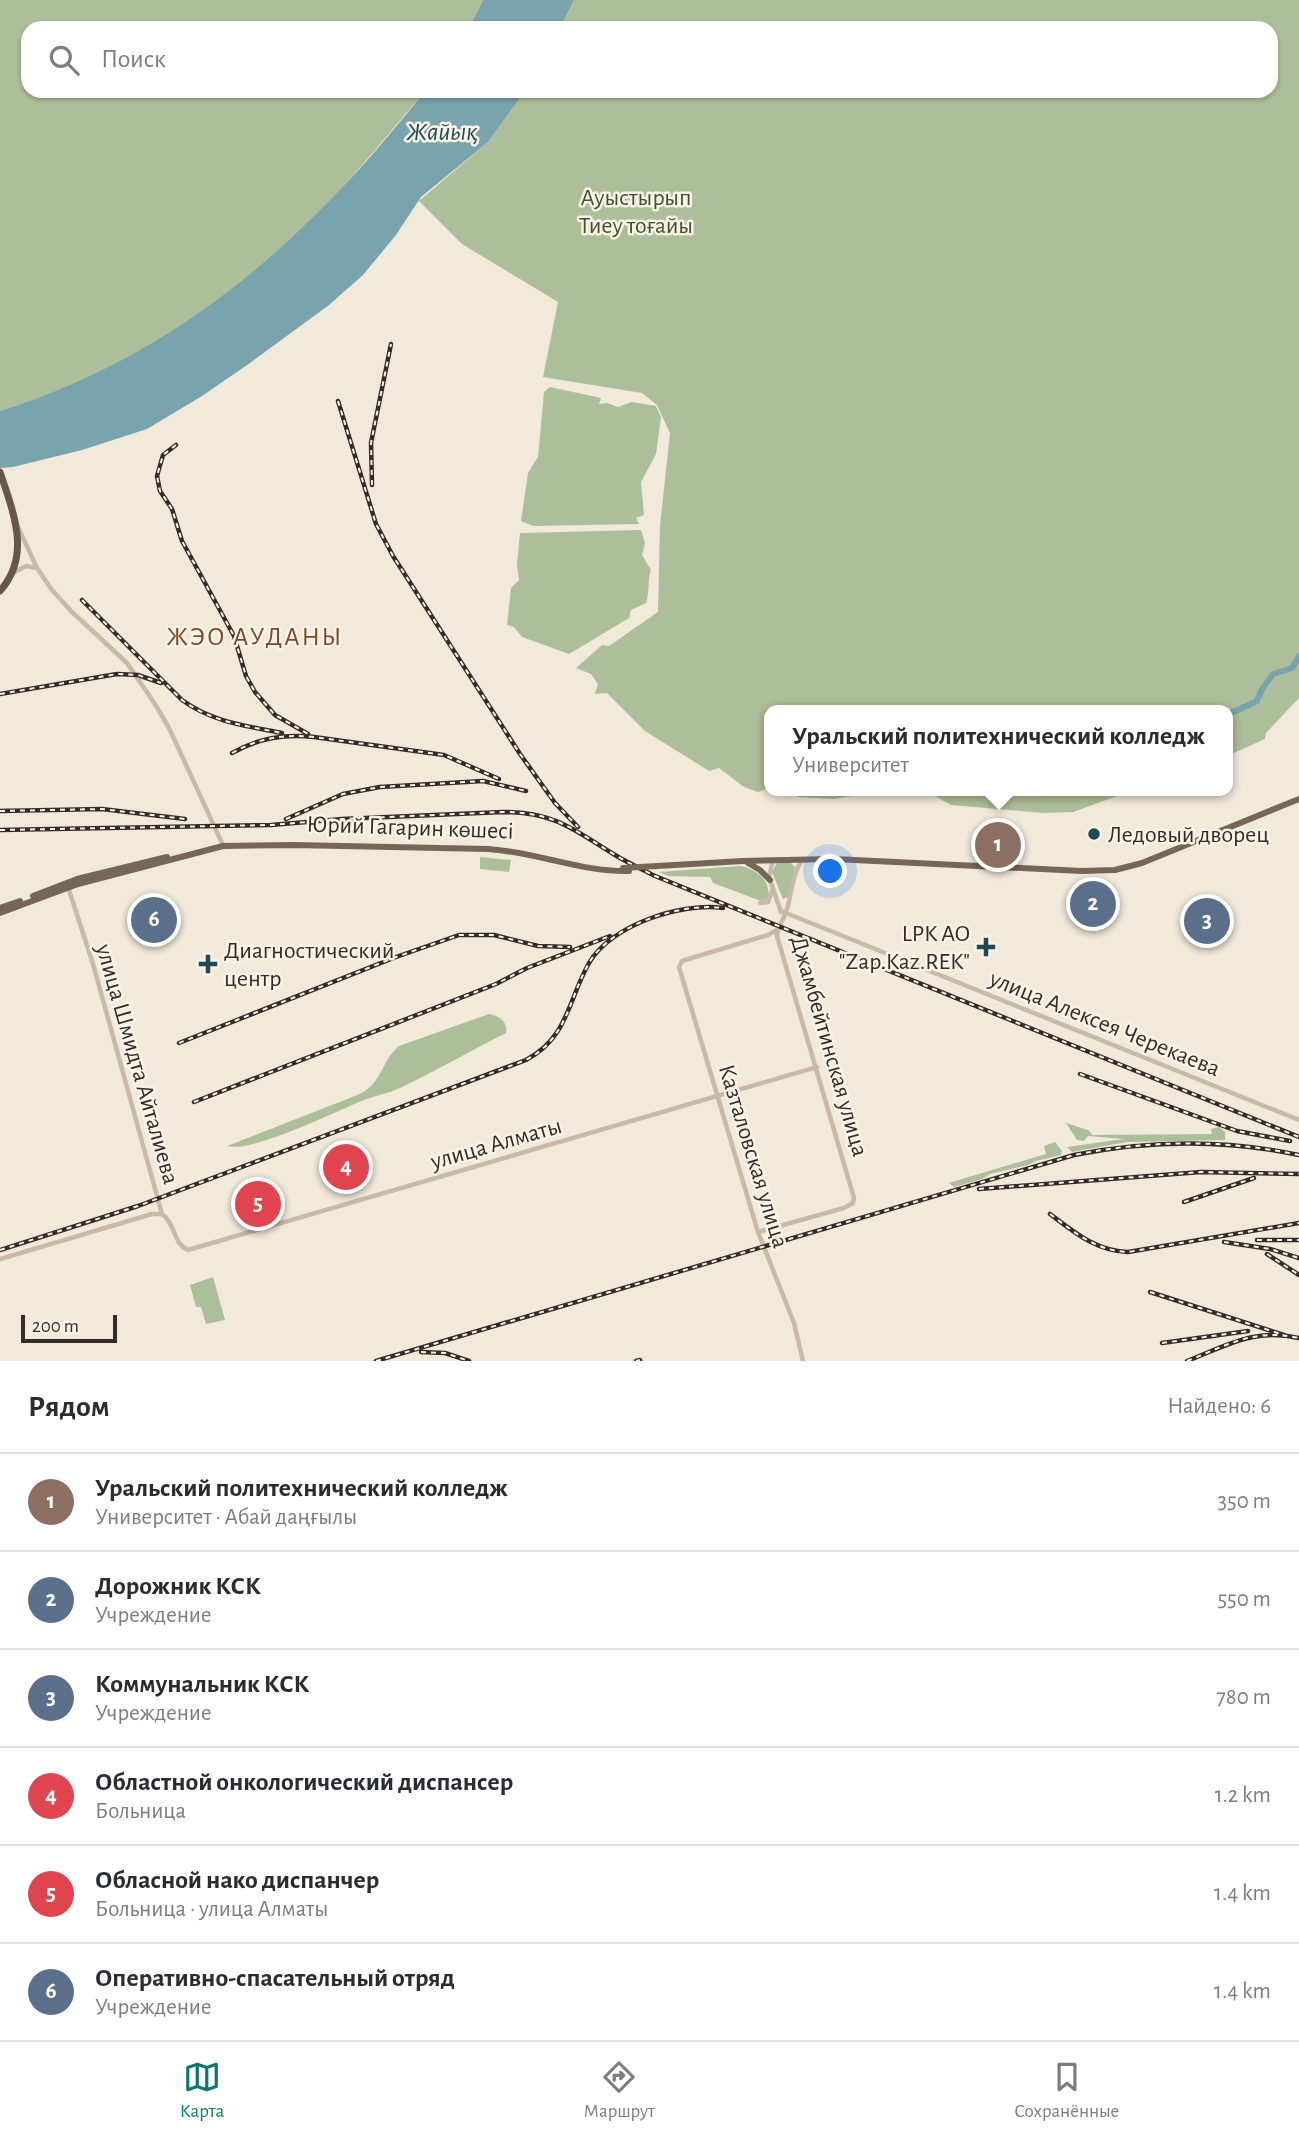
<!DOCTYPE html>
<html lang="ru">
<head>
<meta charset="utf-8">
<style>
  :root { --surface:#fff; --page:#f7f7f7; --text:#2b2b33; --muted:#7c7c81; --line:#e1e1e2; --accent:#0f766e }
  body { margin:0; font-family:"Alegreya Sans",sans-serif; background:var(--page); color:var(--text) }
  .scale { position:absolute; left:21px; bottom:18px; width:96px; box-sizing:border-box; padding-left:7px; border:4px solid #342d27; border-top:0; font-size:19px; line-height:24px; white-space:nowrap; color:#342d27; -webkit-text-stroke:5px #f9f2e6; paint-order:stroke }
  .you { position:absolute; left:831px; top:872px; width:24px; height:24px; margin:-18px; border:5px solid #fff; border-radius:50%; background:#1a73e8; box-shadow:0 0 0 10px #1a73e833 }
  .badge { display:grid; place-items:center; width:46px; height:46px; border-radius:50%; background:var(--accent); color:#fff; font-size:23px; font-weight:700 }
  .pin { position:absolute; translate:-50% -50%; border:4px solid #fff; box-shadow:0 2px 7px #0006 }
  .popup { position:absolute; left:764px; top:705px; width:469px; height:91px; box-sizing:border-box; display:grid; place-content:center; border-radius:14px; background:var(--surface); filter:drop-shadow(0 2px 5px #0005); font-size:23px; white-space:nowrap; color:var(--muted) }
  .popup b { font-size:26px; color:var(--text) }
  .popup::after { content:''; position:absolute; left:50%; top:100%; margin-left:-14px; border:14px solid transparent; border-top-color:var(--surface) }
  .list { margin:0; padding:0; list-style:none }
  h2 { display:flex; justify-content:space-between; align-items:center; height:91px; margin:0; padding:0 28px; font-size:30px }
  h2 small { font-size:23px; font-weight:400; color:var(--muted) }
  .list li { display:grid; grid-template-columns:46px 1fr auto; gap:21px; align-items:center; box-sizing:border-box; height:98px; padding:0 28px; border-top:2px solid var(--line) }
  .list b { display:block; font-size:26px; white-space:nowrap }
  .list p { margin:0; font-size:23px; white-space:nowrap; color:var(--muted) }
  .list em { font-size:23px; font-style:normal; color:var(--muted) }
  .icon { flex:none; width:38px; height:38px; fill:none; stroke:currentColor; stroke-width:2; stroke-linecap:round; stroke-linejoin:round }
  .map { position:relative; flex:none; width:1299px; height:1361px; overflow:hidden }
  .search { position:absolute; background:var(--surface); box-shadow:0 2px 5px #0004; left:21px; right:21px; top:21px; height:77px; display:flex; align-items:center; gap:18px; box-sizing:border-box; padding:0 24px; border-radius:21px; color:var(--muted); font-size:26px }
  .sheet { height:679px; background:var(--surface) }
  nav { display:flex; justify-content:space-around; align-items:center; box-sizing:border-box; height:98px; border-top:2px solid var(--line); background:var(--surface); font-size:19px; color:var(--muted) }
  nav a { display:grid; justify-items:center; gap:4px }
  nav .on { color:var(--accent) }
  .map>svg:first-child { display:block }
  .green { fill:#adbf9a }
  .water { fill:#79a3ad }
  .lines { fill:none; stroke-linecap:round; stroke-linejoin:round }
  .river { stroke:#79a3ad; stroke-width:6 }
  .tertiary { stroke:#c8baa6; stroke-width:4.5 }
  .primary { stroke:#766658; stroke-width:6 }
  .trunk { stroke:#66574b; stroke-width:7 }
  .rail-casing { stroke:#342d27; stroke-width:4.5 }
  .rail { stroke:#f9f2e6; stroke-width:2; stroke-dasharray:5; stroke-linecap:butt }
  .primary-bridge { stroke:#766658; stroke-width:6 }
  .poi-dot { fill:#1e4955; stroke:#f9f2e6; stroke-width:2.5 }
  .labels { text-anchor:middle; stroke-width:5; stroke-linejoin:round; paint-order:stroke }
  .park-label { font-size:24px; fill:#3e522b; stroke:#f9f2e6 }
  .street-label { font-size:24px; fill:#342d27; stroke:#f9f2e6 }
  .poi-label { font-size:24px; fill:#342d27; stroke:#f9f2e6; text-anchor:start }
  .water-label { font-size:26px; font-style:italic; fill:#1e4955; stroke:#f9f2e6 }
  .neighbourhood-label { font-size:26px; letter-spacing:2px; fill:#814622; stroke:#f9f2e6 }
</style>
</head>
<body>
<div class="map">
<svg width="1299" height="1361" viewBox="0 0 1299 1361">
  <rect width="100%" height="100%" fill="#f1e9da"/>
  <g class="green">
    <path d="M 0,0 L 483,0 L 469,28 L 28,28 L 28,91 L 425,91 C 375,150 326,211 267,262 C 191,329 96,382 0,411 Z"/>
    <path d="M 574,0 L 1299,0 L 1299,698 L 1266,733 L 1265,739 L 1227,756 L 1227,710 L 769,710 L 769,788 L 758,792 L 744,787 L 719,768 L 709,771 L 645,731 L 607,693 L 595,694 L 598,684 L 591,674 L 576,668 L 602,645 L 609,646 L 658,612 L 660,526 L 670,433 L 657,405 L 642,393 L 543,377 L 558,302 L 462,244 L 419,201 L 488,142 L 525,91 L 1271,91 L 1271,28 L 560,28 Z"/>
    <path d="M 550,387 L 601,398 L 599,404 L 607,403 L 618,407 L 632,402 L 656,406 L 661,417 L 656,454 L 641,482 L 644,515 L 636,518 L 639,524 L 533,526 L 521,521 L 528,473 L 538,457 L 544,392 Z"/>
    <path d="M 641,530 L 645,543 L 642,555 L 651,570 C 647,581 650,592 646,603 L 631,610 L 629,618 L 569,654 L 522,637 L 514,627 L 507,625 L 511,588 L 519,580 L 517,565 L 520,533 Z"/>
    <path d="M 786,791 L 945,791 L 962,793 L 978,791 L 981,794 L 1017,793 L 1018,791 L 1131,791 L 1073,812 L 1044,813 L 951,805 L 935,796 L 877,792 L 833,799 L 799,797 Z"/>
    <path d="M 480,857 L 511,860 L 509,872 L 480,869 Z"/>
    <path d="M 790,862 L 795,867 L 788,897 L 783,899 L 772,872 L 777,863 Z"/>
    <path d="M 740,866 C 757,869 772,881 768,899 L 761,901 L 713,883 L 710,877 L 669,876 L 659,872 Z"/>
    <path d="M 489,1014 C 499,1016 508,1021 506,1033 C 470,1051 436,1071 400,1088 C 387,1094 372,1096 359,1102 C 333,1113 251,1153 227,1146 L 360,1094 C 383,1082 381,1061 399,1046 Z"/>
    <path d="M 1066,1123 L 1088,1130 L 1093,1135 L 1212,1134 L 1211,1129 L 1219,1127 L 1225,1132 L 1225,1140 L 1127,1142 L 1072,1152 L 1067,1147 L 1124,1139 L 1088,1136 L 1084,1141 L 1077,1140 Z"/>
    <path d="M 1055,1142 L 1062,1151 L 1061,1155 L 1036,1161 L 1028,1165 L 990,1174 L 982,1179 L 954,1187 L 949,1183 L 1046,1154 L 1044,1146 Z"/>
    <path d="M 213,1277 L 225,1320 L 206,1324 L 201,1307 L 196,1307 L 190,1285 Z"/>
  </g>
  <g class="water">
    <path d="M 483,0 L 574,0 L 560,28 L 469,28 Z"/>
    <path d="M 425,91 L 525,91 L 488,142 L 421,197 L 396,235 L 363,275 L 329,305 L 250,363 L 202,396 L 147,429 L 82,450 L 13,467 L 0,468 L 0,411 C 181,354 310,237 425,91 Z"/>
  </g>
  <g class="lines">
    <path class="river" d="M 1227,718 L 1229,714 L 1257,701 L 1261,691 L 1273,674 L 1292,668 L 1299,656"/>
    <g class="tertiary">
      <path d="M 18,527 L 37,568 L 52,590 L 72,612 L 127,663 L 155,704 L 169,728 L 222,843"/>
      <path d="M 13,573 L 26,566 L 36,568"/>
      <path d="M 773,860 L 769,877 L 781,912"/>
      <path d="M 68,887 L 93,964 L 162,1214 C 176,1224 173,1244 188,1250 L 817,1067"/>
      <path d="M 760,903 L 768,902 L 773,888"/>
      <path d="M 781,911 L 1299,1120"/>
      <path d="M 777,930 L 768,935 L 682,961 L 679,967 L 758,1232 L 794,1323 L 803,1361"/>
      <path d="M 758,1232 L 844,1208 L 853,1203 L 854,1198 L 777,936 C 778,926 784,919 787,909 C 792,893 792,873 803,859"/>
      <path d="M 0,1259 L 152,1214 L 162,1214"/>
    </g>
    <g class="primary">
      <path d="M 743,861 L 834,859 L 1082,871 L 1115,870 L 1142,863 L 1299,799"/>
      <path d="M 748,863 L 760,870 L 770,880"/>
      <path d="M 33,896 L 77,879 L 167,857"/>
      <path d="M 0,908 L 20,901"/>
      <path d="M 0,913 L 78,884 L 223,846 L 294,845 L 488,849 C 536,852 581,872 629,871"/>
    </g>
    <path class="trunk" d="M 0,472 C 13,512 32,555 0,591"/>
    <defs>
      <g id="rail">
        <path d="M 338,401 L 376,524 L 393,556 L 520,754 L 555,803 L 578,827"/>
        <path d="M 176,445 L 163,455 L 157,476 L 160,491 L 172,509 L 182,541 L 234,636 L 246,676 L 255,692 L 275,715 L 308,734"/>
        <path d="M 372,485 L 371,443 L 391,344"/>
        <path d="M 82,600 L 182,700 C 212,722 246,726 282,733"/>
        <path d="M 0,694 L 117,674 L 138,675 L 161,683"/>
        <path d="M 232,753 C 259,738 283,734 314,737 L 444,755 L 499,779"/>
        <path d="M 0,811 L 102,809 L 185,819"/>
        <path d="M 286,819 L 343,794 L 380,787 L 483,781 L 526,791"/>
        <path d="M 0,830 L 271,825 L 342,819 L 503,812 C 555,812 574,830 615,855 C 628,863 642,869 655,876 L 1299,1137"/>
        <path d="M 179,1043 L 396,957 L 459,935 L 494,935 L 538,946 L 570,947"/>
        <path d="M 1080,1074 L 1237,1131 L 1290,1141"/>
        <path d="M 194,1102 L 496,984 L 527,968 L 610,936"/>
        <path d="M 979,1189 L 1201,1172 L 1299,1174"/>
        <path d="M 1184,1202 L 1254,1178"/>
        <path d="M 1050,1214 C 1074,1232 1096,1251 1128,1252 L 1299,1223"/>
        <path d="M 1257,1240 L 1299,1240"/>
        <path d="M 1224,1242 L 1270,1249 L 1299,1258"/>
        <path d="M 0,1250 L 138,1206 L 526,1060 C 568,1038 568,1000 589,963 C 611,925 681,902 723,908"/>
        <path d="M 1267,1254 L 1299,1275"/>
        <path d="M 1150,1292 L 1284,1335"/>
        <path d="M 1162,1343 L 1248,1331"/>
        <path d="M 421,1352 L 445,1353 L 469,1361"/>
        <path d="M 376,1361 L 1074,1155 C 1150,1140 1224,1139 1299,1155"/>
        <path d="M 636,1361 L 640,1360"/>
        <path d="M 1187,1361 C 1228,1345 1254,1328 1299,1338"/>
      </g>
    </defs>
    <use href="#rail" class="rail-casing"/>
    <use href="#rail" class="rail"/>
    <path class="primary-bridge" d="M 623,868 L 743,861"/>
  </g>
  <g class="poi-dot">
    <circle cx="1094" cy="834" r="7"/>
    <path d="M982.5 936.5h7v7h7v7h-7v7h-7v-7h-7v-7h7z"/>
    <path d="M204.5 953.5h7v7h7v7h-7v7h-7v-7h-7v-7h7z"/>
  </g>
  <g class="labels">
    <g class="park-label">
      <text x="636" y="205">Ауыстырып<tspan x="636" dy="28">Тиеу тоғайы</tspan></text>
    </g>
    <g class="street-label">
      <text transform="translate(410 827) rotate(2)" y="8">Юрий Гагарин көшесі</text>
      <text transform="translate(1105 1023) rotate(22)" y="8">улица Алексея Черекаева</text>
      <text transform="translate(830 1046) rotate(74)" y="8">Джамбейтинская улица</text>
      <text transform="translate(138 1064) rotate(74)" y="8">улица Шмидта Айталиева</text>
      <text transform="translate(496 1143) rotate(-16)" y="8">улица Алматы</text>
      <text transform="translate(754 1156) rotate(73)" y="8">Казталовская улица</text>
    </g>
    <g class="poi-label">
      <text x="1108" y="842">Ледовый дворец</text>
      <text x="970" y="941" text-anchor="end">LPK AO<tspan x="970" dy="28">"Zap.Kaz.REK"</tspan></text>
      <text x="224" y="958">Диагностический<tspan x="224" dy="28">центр</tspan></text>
    </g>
    <g class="water-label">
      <text x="442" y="140">Жайық</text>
    </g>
    <g class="neighbourhood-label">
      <text x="255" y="645">ЖЭО АУДАНЫ</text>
    </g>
  </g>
</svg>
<div class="scale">200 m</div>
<div class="you"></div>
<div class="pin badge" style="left:998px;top:845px;background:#8d6e63">1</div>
<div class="popup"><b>Уральский политехнический колледж</b>Университет</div>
<div class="pin badge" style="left:1093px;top:904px;background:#5c6f8a">2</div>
<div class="pin badge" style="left:1207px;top:921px;background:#5c6f8a">3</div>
<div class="pin badge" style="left:346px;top:1167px;background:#e0444e">4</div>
<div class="pin badge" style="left:258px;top:1204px;background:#e0444e">5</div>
<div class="pin badge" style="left:154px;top:920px;background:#5c6f8a">6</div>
<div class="search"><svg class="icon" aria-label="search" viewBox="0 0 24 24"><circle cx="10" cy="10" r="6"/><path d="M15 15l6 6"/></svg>Поиск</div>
</div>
<section class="sheet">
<h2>Рядом<small>Найдено: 6</small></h2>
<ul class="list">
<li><span class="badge" style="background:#8d6e63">1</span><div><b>Уральский политехнический колледж</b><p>Университет · Абай даңғылы</p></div><em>350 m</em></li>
<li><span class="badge" style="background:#5c6f8a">2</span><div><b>Дорожник КСК</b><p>Учреждение</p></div><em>550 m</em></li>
<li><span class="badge" style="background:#5c6f8a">3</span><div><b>Коммунальник КСК</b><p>Учреждение</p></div><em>780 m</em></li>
<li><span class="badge" style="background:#e0444e">4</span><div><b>Областной онкологический диспансер</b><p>Больница</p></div><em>1.2 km</em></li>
<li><span class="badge" style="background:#e0444e">5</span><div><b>Обласной нако диспанчер</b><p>Больница · улица Алматы</p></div><em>1.4 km</em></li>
<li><span class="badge" style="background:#5c6f8a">6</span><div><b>Оперативно-спасательный отряд</b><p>Учреждение</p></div><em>1.4 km</em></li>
</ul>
</section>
<nav>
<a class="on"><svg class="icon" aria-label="map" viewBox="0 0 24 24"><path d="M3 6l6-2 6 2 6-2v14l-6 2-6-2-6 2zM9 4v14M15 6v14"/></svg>Карта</a>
<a><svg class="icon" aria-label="directions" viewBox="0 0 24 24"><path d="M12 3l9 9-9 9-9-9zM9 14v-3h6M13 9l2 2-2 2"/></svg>Маршрут</a>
<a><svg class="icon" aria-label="saved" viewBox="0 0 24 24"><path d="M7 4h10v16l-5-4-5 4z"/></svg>Сохранённые</a>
</nav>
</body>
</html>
